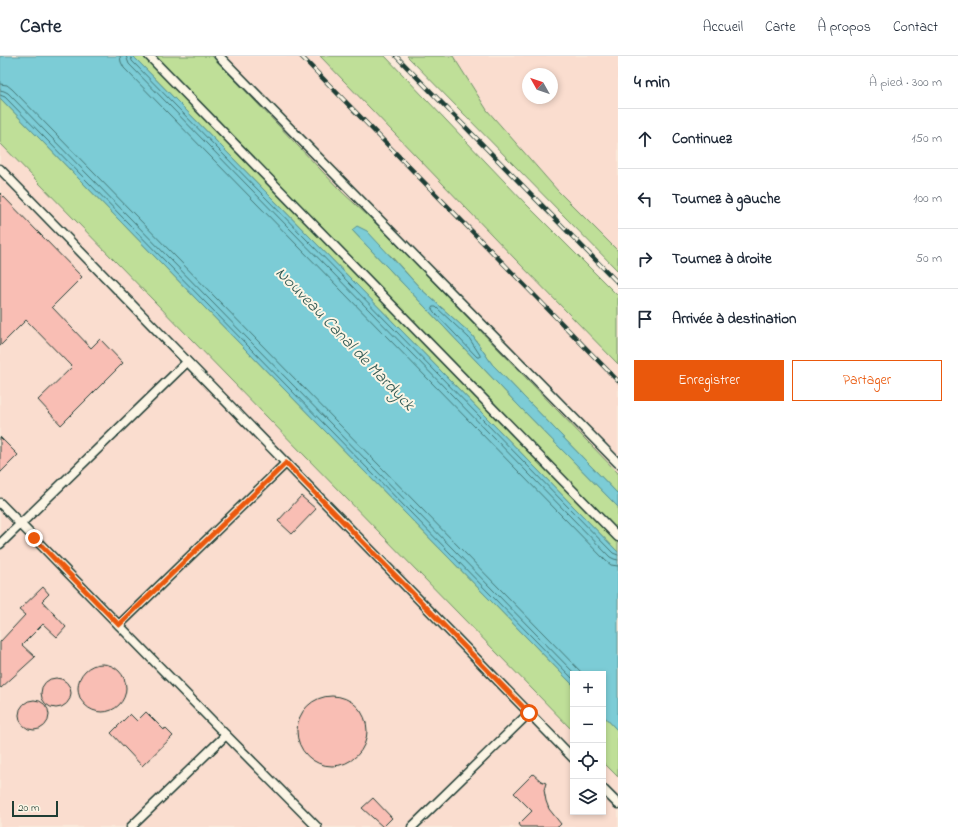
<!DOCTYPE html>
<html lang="fr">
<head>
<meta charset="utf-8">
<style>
  :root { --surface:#fff; --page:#f6f6f7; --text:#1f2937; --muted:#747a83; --line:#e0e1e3; --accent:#ea580c }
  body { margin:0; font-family:"Indie Flower",sans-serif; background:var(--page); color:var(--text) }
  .controls { position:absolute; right:12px; bottom:12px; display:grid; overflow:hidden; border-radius:0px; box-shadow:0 2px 6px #0003 }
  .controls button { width:36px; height:36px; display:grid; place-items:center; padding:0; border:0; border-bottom:1px solid var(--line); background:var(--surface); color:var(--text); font:20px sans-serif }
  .compass { position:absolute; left:522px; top:12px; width:36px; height:36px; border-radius:50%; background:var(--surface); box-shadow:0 2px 6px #0003; rotate:310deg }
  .scale { position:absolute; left:12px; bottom:10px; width:46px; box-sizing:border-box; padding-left:4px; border:2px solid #1f3d34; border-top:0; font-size:11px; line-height:14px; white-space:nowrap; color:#1f3d34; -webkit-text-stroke:3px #fcf5e5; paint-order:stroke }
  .stop { position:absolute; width:12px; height:12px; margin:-9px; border:3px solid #ea580c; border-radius:50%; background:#fff }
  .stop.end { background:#ea580c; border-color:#fff; box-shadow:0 1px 4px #0008 }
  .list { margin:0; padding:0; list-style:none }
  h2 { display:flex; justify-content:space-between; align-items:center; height:52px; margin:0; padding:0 16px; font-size:17px }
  h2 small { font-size:13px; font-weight:400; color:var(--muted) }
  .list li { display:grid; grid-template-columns:26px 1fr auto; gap:12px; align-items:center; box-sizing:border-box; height:60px; padding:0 16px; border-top:1px solid var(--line) }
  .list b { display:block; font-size:15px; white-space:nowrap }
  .list em { font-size:13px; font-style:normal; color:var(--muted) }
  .actions { display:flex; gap:8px; padding:12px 16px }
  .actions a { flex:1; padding:9px 0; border:1px solid var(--accent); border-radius:0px; text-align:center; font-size:14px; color:var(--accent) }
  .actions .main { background:var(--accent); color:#fff }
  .icon { flex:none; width:22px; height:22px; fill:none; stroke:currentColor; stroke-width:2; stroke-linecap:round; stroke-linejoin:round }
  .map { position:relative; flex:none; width:618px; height:771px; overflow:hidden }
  header { display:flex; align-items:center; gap:24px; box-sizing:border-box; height:56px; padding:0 20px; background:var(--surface); border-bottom:1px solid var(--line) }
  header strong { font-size:19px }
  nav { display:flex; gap:22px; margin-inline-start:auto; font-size:14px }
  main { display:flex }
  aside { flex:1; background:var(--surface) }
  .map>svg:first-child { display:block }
  .built { fill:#faddcf; fill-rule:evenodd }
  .green { fill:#bfdf98; stroke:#6f8e66 }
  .water { fill:#7cccd6; stroke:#579395 }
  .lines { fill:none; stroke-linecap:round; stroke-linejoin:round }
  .shore { stroke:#447675; stroke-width:1 }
  .building { fill:#f9beb4; stroke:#1f3d34 }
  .service-casing { stroke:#1f3d34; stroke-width:11 }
  .service { stroke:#fcf5e5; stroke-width:8 }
  .rail-casing { stroke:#1f3d34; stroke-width:4.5 }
  .rail { stroke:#fcf5e5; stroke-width:3; stroke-dasharray:9; stroke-linecap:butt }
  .route { stroke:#ea580c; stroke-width:5 }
  .labels { text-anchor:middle; stroke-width:4; stroke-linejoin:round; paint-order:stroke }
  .water-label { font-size:17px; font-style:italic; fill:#325a54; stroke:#fcf5e5 }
</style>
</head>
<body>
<header>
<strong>Carte</strong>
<nav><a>Accueil</a><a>Carte</a><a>À propos</a><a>Contact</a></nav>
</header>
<main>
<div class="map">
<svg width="618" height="771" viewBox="0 0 618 771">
  <rect width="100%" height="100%" fill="#fbeadb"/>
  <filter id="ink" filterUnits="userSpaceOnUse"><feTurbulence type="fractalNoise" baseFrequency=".025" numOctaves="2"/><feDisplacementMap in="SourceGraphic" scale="8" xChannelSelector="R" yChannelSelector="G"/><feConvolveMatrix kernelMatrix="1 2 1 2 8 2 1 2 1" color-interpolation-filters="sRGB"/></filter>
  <g filter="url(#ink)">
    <g class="built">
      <path d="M 212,0 L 320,0 L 337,17 L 516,204 L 618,308 L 618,417 L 382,173 L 342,136 Z"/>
      <path d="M 453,0 L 618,0 L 618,195 L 558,135 L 487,54 ZM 528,18 L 552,18 L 552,42 L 528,42 Z"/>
      <path d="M 0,87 L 573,675 L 573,756 L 603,756 L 603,706 L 618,721 L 618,771 L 0,771 Z"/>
    </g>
    <g class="green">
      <path d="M 133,0 L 212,0 L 342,136 L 382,173 L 618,417 L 618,438 L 492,308 L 472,279 L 421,233 L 391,200 L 352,174 L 518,349 L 618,451 L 618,496 Z"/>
      <path d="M 320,0 L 385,0 L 525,147 L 618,240 L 618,308 L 516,204 Z"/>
      <path d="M 407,0 L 453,0 L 487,54 L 558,135 L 618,195 L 618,215 Z"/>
      <path d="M 0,42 L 573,629 L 573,675 L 0,87 Z"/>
      <path d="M 603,659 L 618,675 L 618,721 L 603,706 Z"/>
    </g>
    <g class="water">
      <path d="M 0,0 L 133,0 L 618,496 L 618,675 L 603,659 L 603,618 L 573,618 L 573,629 L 0,42 Z"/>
      <path d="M 357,170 L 367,175 L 421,233 L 472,279 L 492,308 L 618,438 L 618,451 L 518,349 L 352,174 Z"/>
    </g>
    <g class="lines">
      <g class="shore">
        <path d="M 120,0 L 121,6 L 124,12 L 606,505 L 611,509 L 618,510"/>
        <path d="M 126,0 L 129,8 L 610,501 L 614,503 L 618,504"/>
        <path d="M 131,0 L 132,5 L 613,497 L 618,499"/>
        <path d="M 0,28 L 7,29 L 12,33 L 583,618"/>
        <path d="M 0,34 L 4,35 L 8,37 L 575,618"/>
        <path d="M 0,39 L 5,41 L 573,623"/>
        <path d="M 433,251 L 436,251 L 469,282 L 480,299 L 480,301 L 477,301 L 434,256 L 432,253 Z"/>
      </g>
    </g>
    <g class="building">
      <path d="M 0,137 L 82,221 L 52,251 L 91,292 L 100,283 L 123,307 L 61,369 L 38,344 L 72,311 L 26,264 L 0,290 Z"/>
      <path d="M 0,381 L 18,399 L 0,417 Z"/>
      <path d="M 301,440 L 316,453 L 292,478 L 278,465 Z"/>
      <path d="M 43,531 L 49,538 L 42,545 L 66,571 L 57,581 L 43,568 L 22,589 L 35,601 L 1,632 L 0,631 L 0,586 L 25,559 L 19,554 Z"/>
      <circle cx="102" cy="632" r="24"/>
      <circle cx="56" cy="637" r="15"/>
      <circle cx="332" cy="675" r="35"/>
      <circle cx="34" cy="659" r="15"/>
      <path d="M 146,656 L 164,674 L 165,672 L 173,680 L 142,710 L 111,677 L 130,658 L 137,665 Z"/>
      <path d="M 533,718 L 541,725 L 546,727 L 544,734 L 546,745 L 549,753 L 561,768 L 558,771 L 521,771 L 519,768 L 532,755 L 514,737 Z"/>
      <path d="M 373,742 L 392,762 L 383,771 L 362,752 Z"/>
    </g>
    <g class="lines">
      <defs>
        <g id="service">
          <path d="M 149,0 L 618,481"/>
          <path d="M 219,0 L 618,407"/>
          <path d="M 0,113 L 573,702"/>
          <path d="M 0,447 L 226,679"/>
          <path d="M 0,488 L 187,306"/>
          <path d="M 119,569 L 286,407"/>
          <path d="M 603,733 L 618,748"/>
          <path d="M 131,771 L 226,679 L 317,771"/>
          <path d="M 412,771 L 529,657"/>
        </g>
      </defs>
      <use href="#service" class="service-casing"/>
      <use href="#service" class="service"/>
      <defs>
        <g id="rail">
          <path d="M 301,0 L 618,325"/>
          <path d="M 396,0 L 618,227"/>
        </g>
      </defs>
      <use href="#rail" class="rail-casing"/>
      <use href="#rail" class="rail"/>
    </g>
  </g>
  <g class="lines" filter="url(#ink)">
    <path class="route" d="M 34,482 L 119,569 L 286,407 L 529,657"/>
  </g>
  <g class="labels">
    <g class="water-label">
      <text transform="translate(346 282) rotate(46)" y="6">Nouveau Canal de Mardyck</text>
    </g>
  </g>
</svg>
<div class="controls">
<button>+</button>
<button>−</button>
<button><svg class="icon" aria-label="locate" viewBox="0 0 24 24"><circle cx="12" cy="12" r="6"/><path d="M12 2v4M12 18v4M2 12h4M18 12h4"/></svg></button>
<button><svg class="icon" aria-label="layers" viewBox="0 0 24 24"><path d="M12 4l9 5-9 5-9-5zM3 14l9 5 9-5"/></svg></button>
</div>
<svg class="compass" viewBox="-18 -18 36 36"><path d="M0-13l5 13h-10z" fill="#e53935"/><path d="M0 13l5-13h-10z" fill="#747a83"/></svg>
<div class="scale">20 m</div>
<div class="stop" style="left:529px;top:657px"></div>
<div class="stop end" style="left:34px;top:482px"></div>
</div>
<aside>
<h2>4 min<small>À pied · 300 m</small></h2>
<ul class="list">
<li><svg class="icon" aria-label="ahead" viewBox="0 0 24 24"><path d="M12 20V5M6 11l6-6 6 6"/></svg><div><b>Continuez</b></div><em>150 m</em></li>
<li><svg class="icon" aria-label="left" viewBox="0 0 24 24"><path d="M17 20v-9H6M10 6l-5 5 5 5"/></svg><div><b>Tournez à gauche</b></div><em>100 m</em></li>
<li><svg class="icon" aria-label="right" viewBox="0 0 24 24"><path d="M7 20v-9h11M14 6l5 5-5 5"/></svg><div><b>Tournez à droite</b></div><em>50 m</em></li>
<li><svg class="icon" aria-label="arrive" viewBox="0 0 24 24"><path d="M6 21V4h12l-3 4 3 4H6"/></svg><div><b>Arrivée à destination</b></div></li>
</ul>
<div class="actions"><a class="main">Enregistrer</a><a>Partager</a></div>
</aside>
</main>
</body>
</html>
